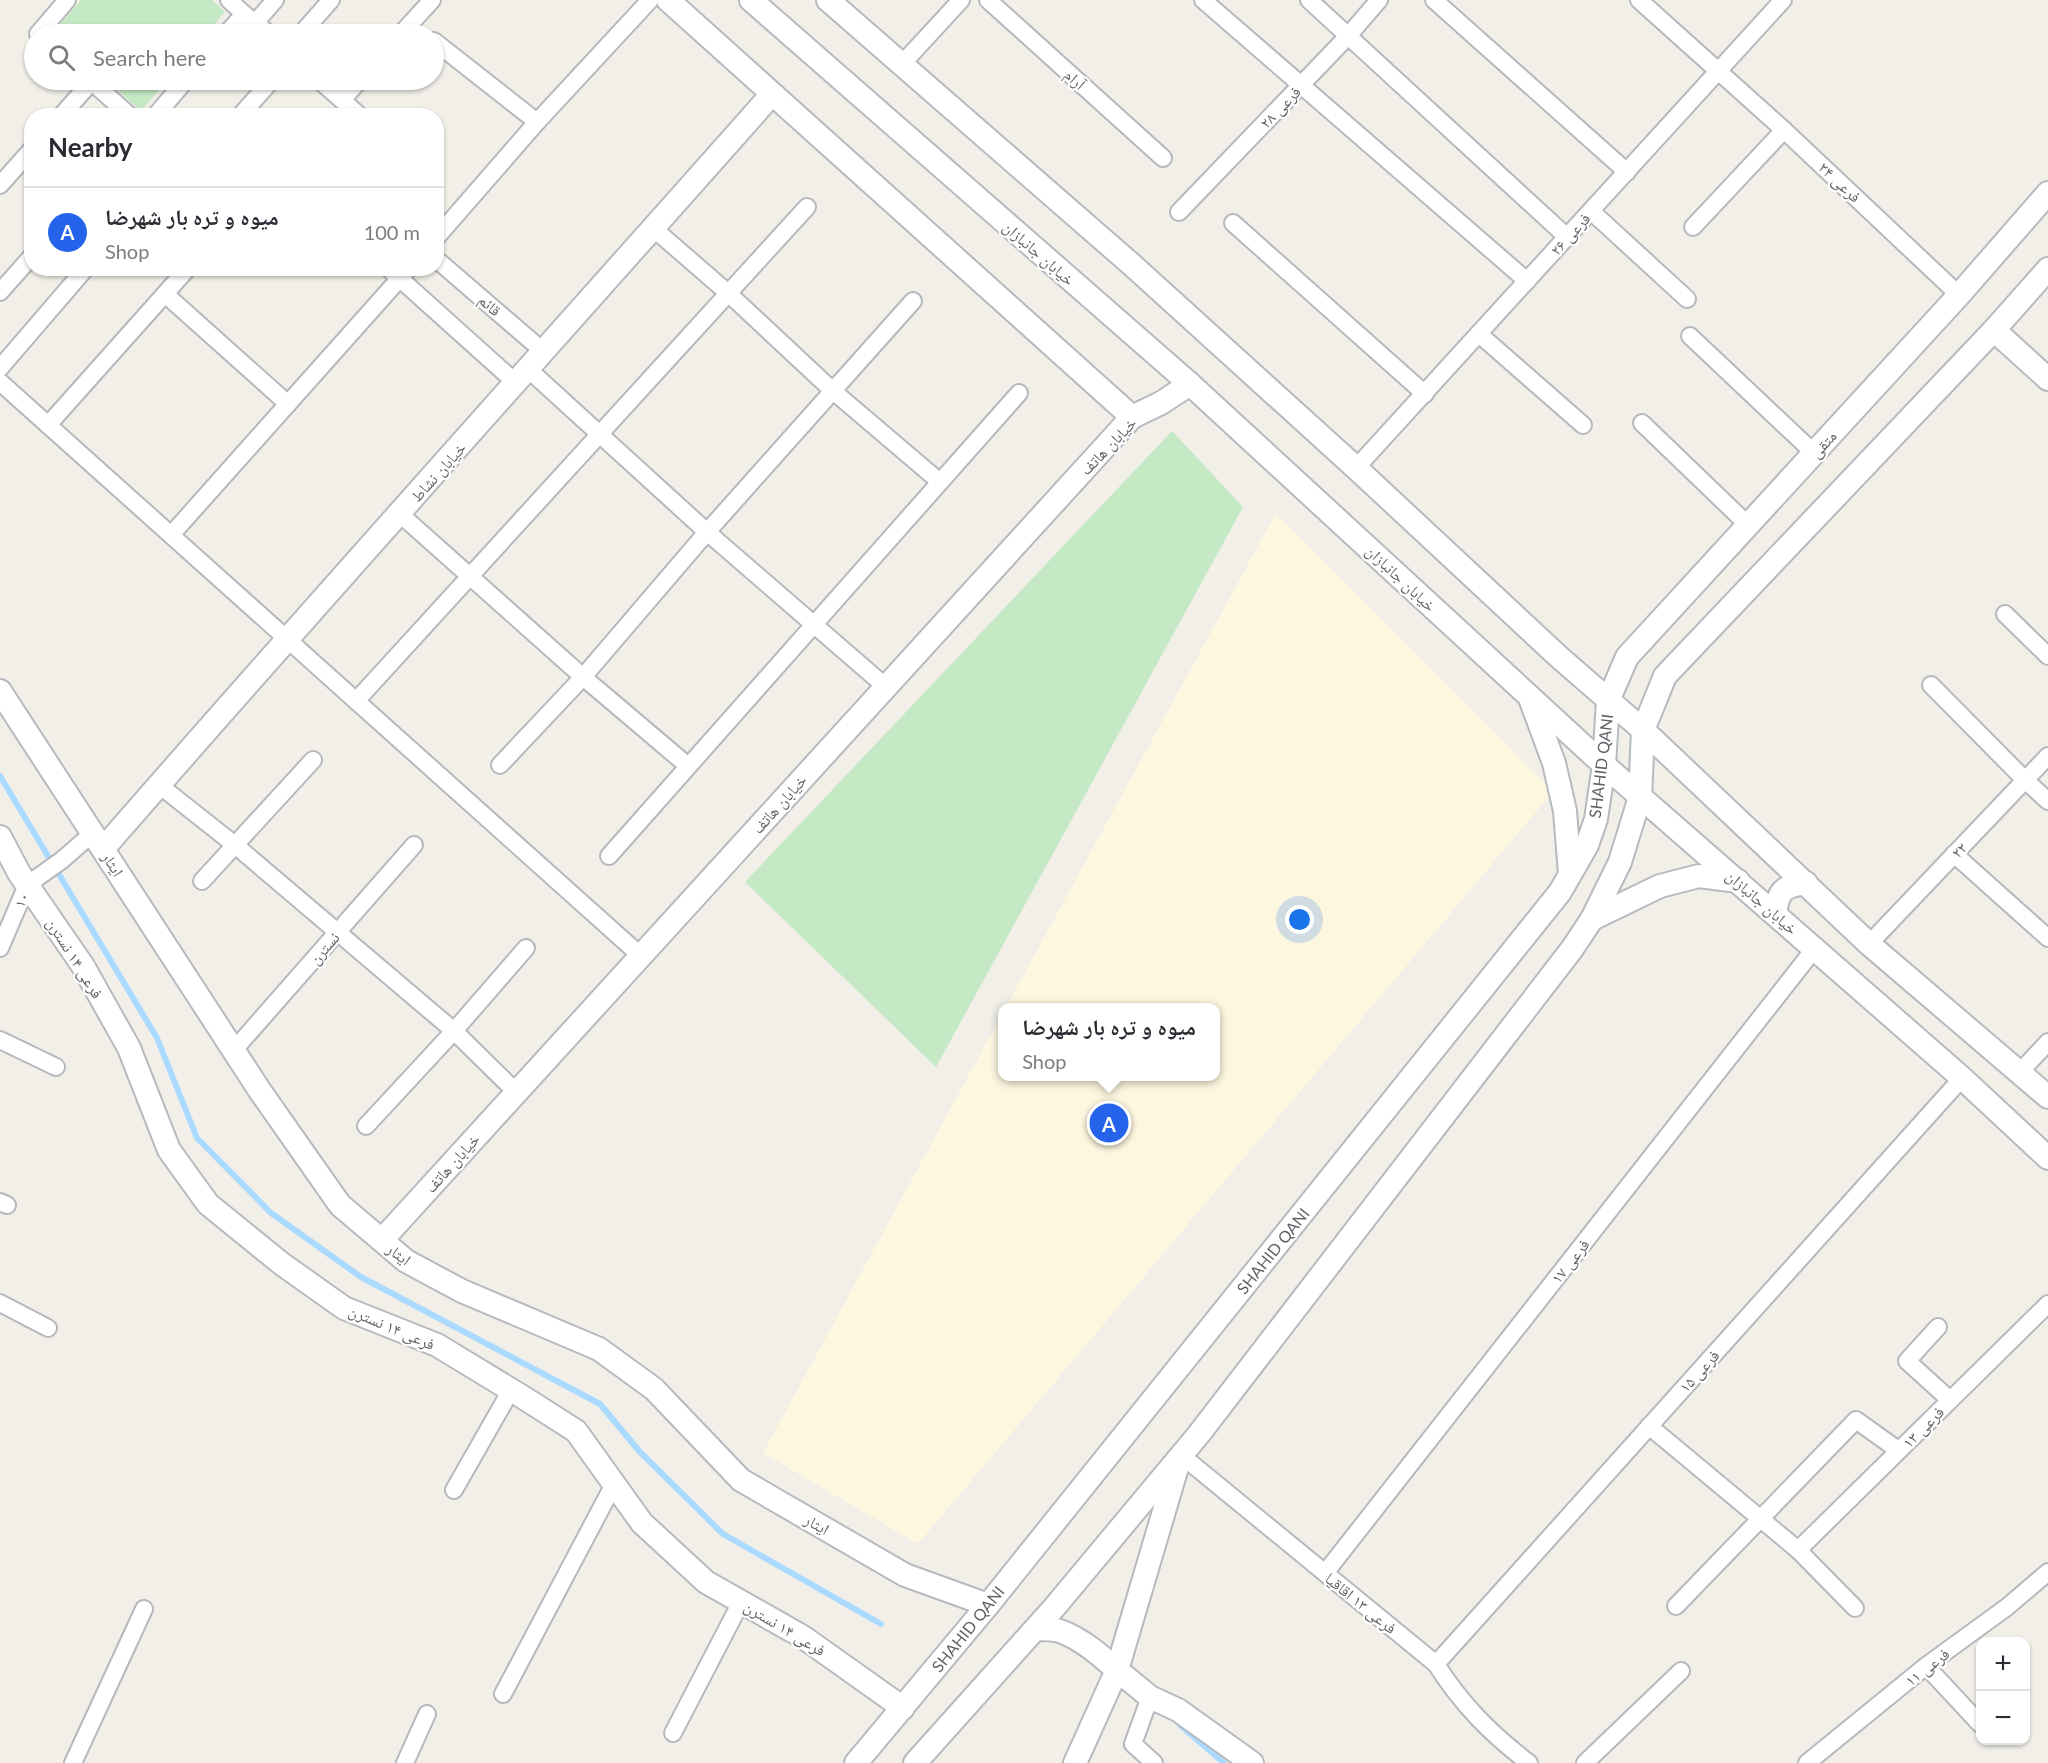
<!DOCTYPE html>
<html lang="en">
<head>
<meta charset="utf-8">
<style>
  :root { --surface:#fff; --page:#f7f7f7; --text:#2b2b33; --muted:#7c7c81; --line:#e1e1e2; --accent:#2563eb }
  body { margin:0; font-family:Lato,"Noto Naskh Arabic",sans-serif; background:var(--page); color:var(--text) }
  .controls { position:absolute; right:18px; bottom:18px; display:grid; overflow:hidden; border-radius:12px; box-shadow:0 2px 4px #0004 }
  .controls button { width:54px; height:54px; display:grid; place-items:center; padding:0; border:0; border-bottom:2px solid var(--line); background:var(--surface); color:var(--text); font:30px sans-serif }
  .you { position:absolute; left:1300px; top:920px; width:21px; height:21px; margin:-15px; border:4px solid #fff; border-radius:50%; background:#1a73e8; box-shadow:0 0 0 9px #1a73e833 }
  .badge { display:grid; place-items:center; width:39px; height:39px; border-radius:50%; background:var(--accent); color:#fff; font-size:20px; font-weight:700 }
  .pin { position:absolute; translate:-50% -50%; border:3px solid #fff; box-shadow:0 2px 6px #0006 }
  .popup { position:absolute; left:998px; top:1003px; width:222px; height:78px; box-sizing:border-box; display:grid; place-content:center; border-radius:12px; background:var(--surface); filter:drop-shadow(0 2px 4px #0005); font-size:20px; white-space:nowrap; color:var(--muted) }
  .popup b { font-size:22px; color:var(--text) }
  .popup::after { content:''; position:absolute; left:50%; top:100%; margin-left:-12px; border:12px solid transparent; border-top-color:var(--surface) }
  .list { margin:0; padding:0; list-style:none }
  h2 { display:flex; justify-content:space-between; align-items:center; height:78px; margin:0; padding:0 24px; font-size:26px }
  h2 small { font-size:20px; font-weight:400; color:var(--muted) }
  .list li { display:grid; grid-template-columns:39px 1fr auto; gap:18px; align-items:center; box-sizing:border-box; height:90px; padding:0 24px; border-top:2px solid var(--line) }
  .list b { display:block; font-size:22px; white-space:nowrap }
  .list p { margin:0; font-size:20px; white-space:nowrap; color:var(--muted) }
  .list em { font-size:20px; font-style:normal; color:var(--muted) }
  .icon { flex:none; width:33px; height:33px; fill:none; stroke:currentColor; stroke-width:2; stroke-linecap:round; stroke-linejoin:round }
  .map { position:relative; flex:none; width:2048px; height:1763px; overflow:hidden }
  .search { position:absolute; background:var(--surface); box-shadow:0 2px 4px #0004; left:24px; top:24px; width:420px; height:66px; display:flex; align-items:center; gap:15px; box-sizing:border-box; padding:0 21px; border-radius:33px; color:var(--muted); font-size:22px }
  .panel { position:absolute; background:var(--surface); box-shadow:0 2px 4px #0004; left:24px; top:108px; width:420px; height:168px; border-radius:24px }
  .map>svg:first-child { display:block }
  .commercial { fill:#fef7e0 }
  .green { fill:#c5e8c5 }
  .lines { fill:none; stroke-linecap:round; stroke-linejoin:round }
  .stream { stroke:#aadaff; stroke-width:6 }
  .street-casing { stroke:#b5b8bc; stroke-width:20 }
  .secondary-casing { stroke:#b6babf; stroke-width:26 }
  .street { stroke:#fff; stroke-width:16 }
  .secondary { stroke:#fff; stroke-width:22 }
  .labels { text-anchor:middle; stroke-width:4.5; stroke-linejoin:round; paint-order:stroke }
  .street-label { font-size:16px; fill:#5f6368; stroke:#fff }
</style>
</head>
<body>
<div class="map">
<svg width="2048" height="1763" viewBox="0 0 2048 1763">
  <rect width="100%" height="100%" fill="#f1efe8"/>
  <path class="commercial" d="M 1276,513 L 1553,792 L 918,1544 L 763,1453 L 1002,1014 L 1002,1076 L 1216,1076 L 1216,1008 L 1006,1007 Z"/>
  <g class="green">
    <path d="M 81,0 L 212,0 L 225,12 L 206,34 L 56,34 L 53,32 Z"/>
    <path d="M 106,80 L 168,80 L 141,111 Z"/>
    <path d="M 1172,431 L 1243,507 L 936,1067 L 745,882 Z"/>
  </g>
  <g class="lines">
    <g class="stream">
      <path d="M 0,776 L 157,1038 L 197,1138 L 271,1213 L 361,1277 L 600,1404 L 640,1452 L 723,1534 L 881,1624"/>
      <path d="M 1180,1725 L 1224,1763"/>
    </g>
    <defs>
      <g id="street">
        <path d="M 988,0 L 1163,158"/>
        <path d="M 1203,0 L 1527,281"/>
        <path d="M 1309,0 L 1567,237"/>
        <path d="M 1434,0 L 1627,172"/>
        <path d="M 1639,0 L 1784,130 L 1959,295"/>
        <path d="M 244,14 L 269,34"/>
        <path d="M 255,23 L 275,0"/>
        <path d="M 38,34 L 67,0"/>
        <path d="M 226,34 L 244,14 L 229,0"/>
        <path d="M 301,34 L 331,0"/>
        <path d="M 401,34 L 432,0"/>
        <path d="M 434,41 L 537,122"/>
        <path d="M 902,64 L 961,0"/>
        <path d="M 90,80 L 130,116"/>
        <path d="M 319,80 L 360,116"/>
        <path d="M 342,100 L 360,80"/>
        <path d="M 61,116 L 92,81"/>
        <path d="M 155,116 L 186,80"/>
        <path d="M 240,116 L 272,80"/>
        <path d="M 0,185 L 32,149"/>
        <path d="M 1591,211 L 1687,299"/>
        <path d="M 1179,212 L 1348,36 L 1379,0"/>
        <path d="M 1233,223 L 1425,394"/>
        <path d="M 1693,227 L 1784,130"/>
        <path d="M 653,228 L 728,293 L 833,391 L 940,482"/>
        <path d="M 436,238 L 537,122 L 650,0"/>
        <path d="M 436,259 L 544,352"/>
        <path d="M 388,268 L 516,383"/>
        <path d="M 0,292 L 32,256"/>
        <path d="M 165,294 L 288,404"/>
        <path d="M 1479,334 L 1583,425"/>
        <path d="M 1690,336 L 1814,453"/>
        <path d="M 0,368 L 86,268"/>
        <path d="M 528,369 L 707,532 L 886,687"/>
        <path d="M 0,382 L 641,956"/>
        <path d="M 1642,423 L 1748,525"/>
        <path d="M 48,425 L 188,268"/>
        <path d="M 1356,468 L 1783,0"/>
        <path d="M 400,514 L 583,677 L 688,766"/>
        <path d="M 171,535 L 409,268"/>
        <path d="M 2005,614 L 2048,656"/>
        <path d="M 1931,685 L 2025,780 L 2048,801"/>
        <path d="M 356,701 L 807,207"/>
        <path d="M 500,765 L 583,677 L 707,532 L 913,301"/>
        <path d="M 159,785 L 235,845 L 454,1031 L 516,1092"/>
        <path d="M 1954,854 L 2048,938"/>
        <path d="M 609,856 L 1019,393"/>
        <path d="M 202,881 L 313,760"/>
        <path d="M 1869,944 L 2048,756"/>
        <path d="M 0,948 L 27,885 L 62,860 L 93,833"/>
        <path d="M 0,1040 L 56,1067"/>
        <path d="M 234,1050 L 414,845"/>
        <path d="M 2019,1073 L 2048,1042"/>
        <path d="M 366,1126 L 454,1031 L 526,948"/>
        <path d="M 0,1202 L 7,1205"/>
        <path d="M 0,1303 L 48,1328"/>
        <path d="M 1938,1327 L 1907,1361 L 1950,1400"/>
        <path d="M 1649,1426 L 1798,1550 L 1855,1608"/>
        <path d="M 1181,1455 L 1436,1664 C 1462,1705 1491,1734 1529,1763"/>
        <path d="M 454,1490 L 511,1390"/>
        <path d="M 1798,1550 L 2048,1304"/>
        <path d="M 1325,1573 L 1815,948"/>
        <path d="M 1676,1606 L 1856,1420 L 1898,1450"/>
        <path d="M 1436,1664 L 1962,1078"/>
        <path d="M 1926,1666 L 1980,1724"/>
        <path d="M 503,1694 L 614,1484"/>
        <path d="M 1150,1697 L 1133,1744 L 1154,1763"/>
        <path d="M 673,1733 L 741,1602"/>
        <path d="M 73,1763 L 144,1609"/>
        <path d="M 405,1763 L 427,1714"/>
        <path d="M 1585,1763 L 1681,1671"/>
        <path d="M 1807,1763 L 1926,1666 L 2007,1607 L 2048,1572"/>
      </g>
      <g id="secondary">
        <path d="M 668,0 L 1132,417"/>
        <path d="M 751,0 L 1190,384 L 1604,765 L 1962,1078 L 2048,1158"/>
        <path d="M 828,0 L 1131,264 L 1356,468 L 1559,657 L 1643,730 L 1869,944 L 2048,1097"/>
        <path d="M 1994,330 L 2048,379"/>
        <path d="M 0,691 L 260,1091 L 340,1205 L 406,1261 L 462,1291 L 599,1349 L 654,1389 L 741,1480 L 905,1575 L 988,1605"/>
        <path d="M 1531,701 L 1554,763 L 1565,811 L 1570,874"/>
        <path d="M 0,837 L 19,873 L 83,966 L 129,1048 L 169,1150 L 208,1204 L 282,1264 L 344,1308 L 437,1345 L 521,1396 L 576,1431 L 642,1523 L 706,1582 L 803,1637 L 903,1708"/>
        <path d="M 103,849 C 324,595 549,346 772,94"/>
        <path d="M 1775,914 C 1778,891 1783,886 1806,883"/>
        <path d="M 1592,919 L 1660,886 L 1699,876 L 1738,881"/>
        <path d="M 382,1240 L 1132,417 L 1161,403 L 1190,384"/>
        <path d="M 1036,1629 C 1044,1629 1053,1629 1060,1631 C 1082,1639 1100,1655 1117,1670 L 1178,1464"/>
        <path d="M 856,1763 L 988,1605 L 1560,892 L 1587,845 L 1596,819 L 1604,765 L 1608,701 L 1627,657 L 1959,295 L 2048,193"/>
        <path d="M 915,1763 L 1053,1609 L 1199,1434 L 1572,949 L 1592,919 L 1620,862 L 1640,797 L 1643,730 L 1665,676 L 1994,330 L 2048,269"/>
        <path d="M 1075,1763 L 1117,1670 L 1150,1697 L 1178,1710 L 1252,1763"/>
      </g>
    </defs>
    <use href="#street" class="street-casing"/>
    <use href="#secondary" class="secondary-casing"/>
    <use href="#street" class="street"/>
    <use href="#secondary" class="secondary"/>
  </g>
  <g class="labels">
    <g class="street-label">
      <text transform="translate(1075 79) rotate(42)" y="6">آرام</text>
      <text transform="translate(1280 107) rotate(-46)" y="6">فرعی ۲۸</text>
      <text transform="translate(1840 182) rotate(43)" y="6">فرعی ۲۴</text>
      <text transform="translate(1570 234) rotate(-48)" y="6">فرعی ۲۶</text>
      <text transform="translate(1039 253) rotate(41)" y="6">خیابان جانبازان</text>
      <text transform="translate(490 305) rotate(41)" y="6">قائم</text>
      <text transform="translate(1823 444) rotate(-48)" y="6">متقی</text>
      <text transform="translate(1108 446) rotate(-46)" y="6">خیابان هاتف</text>
      <text transform="translate(438 472) rotate(-48)" y="6">خیابان نشاط</text>
      <text transform="translate(1401 578) rotate(43)" y="6">خیابان جانبازان</text>
      <text transform="translate(1601 766) rotate(-83)" y="6">SHAHID QANI</text>
      <text transform="translate(779 804) rotate(-48)" y="6">خیابان هاتف</text>
      <text transform="translate(1959 850) rotate(-46)" y="6">۲۲</text>
      <text transform="translate(113 864) rotate(57)" y="6">ایثار</text>
      <text transform="translate(21 900) rotate(-67)" y="6">۱۰</text>
      <text transform="translate(1762 902) rotate(41)" y="6">خیابان جانبازان</text>
      <text transform="translate(324 948) rotate(-49)" y="6">نسترن</text>
      <text transform="translate(75 958) rotate(58)" y="6">فرعی ۱۴ نسترن</text>
      <text transform="translate(452 1163) rotate(-48)" y="6">خیابان هاتف</text>
      <text transform="translate(1273 1251) rotate(-51)" y="6">SHAHID QANI</text>
      <text transform="translate(399 1254) rotate(37)" y="6">ایثار</text>
      <text transform="translate(1570 1261) rotate(-52)" y="6">فرعی ۱۷</text>
      <text transform="translate(392 1327) rotate(23)" y="6">فرعی ۱۴ نسترن</text>
      <text transform="translate(1699 1371) rotate(-48)" y="6">فرعی ۱۵</text>
      <text transform="translate(1923 1427) rotate(-45)" y="6">فرعی ۱۳</text>
      <text transform="translate(817 1524) rotate(30)" y="6">ایثار</text>
      <text transform="translate(1361 1603) rotate(39)" y="6">فرعی ۱۳ اقاقیا</text>
      <text transform="translate(785 1628) rotate(31)" y="6">فرعی ۱۴ نسترن</text>
      <text transform="translate(968 1629) rotate(-51)" y="6">SHAHID QANI</text>
      <text transform="translate(1927 1667) rotate(-38)" y="6">فرعی ۱۱</text>
    </g>
  </g>
</svg>
<div class="controls">
<button>+</button>
<button>−</button>
</div>
<div class="you"></div>
<div class="pin badge" style="left:1109px;top:1123px">A</div>
<div class="popup"><b>میوه و تره بار شهرضا</b>Shop</div>
<div class="search"><svg class="icon" aria-label="search" viewBox="0 0 24 24"><circle cx="10" cy="10" r="6"/><path d="M15 15l6 6"/></svg>Search here</div>
<section class="panel">
<h2>Nearby<small></small></h2>
<ul class="list">
<li><span class="badge">A</span><div><b>میوه و تره بار شهرضا</b><p>Shop</p></div><em>100 m</em></li>
</ul>
</section>
</div>
</body>
</html>
